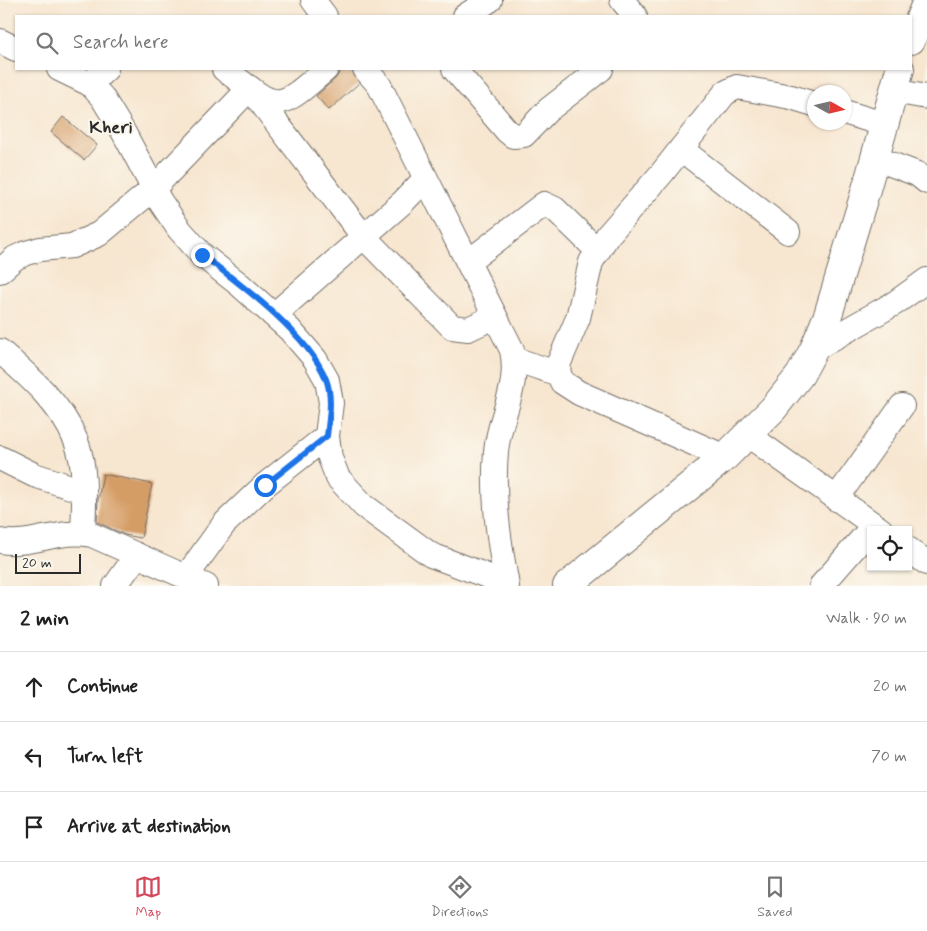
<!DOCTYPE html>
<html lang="en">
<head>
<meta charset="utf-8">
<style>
  :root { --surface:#fff; --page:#f2f2f2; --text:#222; --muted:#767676; --line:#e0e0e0; --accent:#d1495b }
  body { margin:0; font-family:Mynerve,sans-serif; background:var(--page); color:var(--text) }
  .controls { position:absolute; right:15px; bottom:15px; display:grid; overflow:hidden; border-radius:0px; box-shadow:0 1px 4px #0004 }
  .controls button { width:45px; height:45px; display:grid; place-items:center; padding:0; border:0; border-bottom:1px solid var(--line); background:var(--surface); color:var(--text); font:25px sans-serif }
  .compass { position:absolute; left:807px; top:85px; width:45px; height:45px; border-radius:50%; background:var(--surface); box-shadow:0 1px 4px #0004; rotate:98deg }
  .scale { position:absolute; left:15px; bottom:12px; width:66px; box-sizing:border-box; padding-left:5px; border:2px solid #2b2b2b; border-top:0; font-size:14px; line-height:18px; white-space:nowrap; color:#2b2b2b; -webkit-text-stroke:4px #fbf7ec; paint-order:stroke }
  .stop { position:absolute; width:15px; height:15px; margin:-11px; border:4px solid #1a73e8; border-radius:50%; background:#fff }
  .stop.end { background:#1a73e8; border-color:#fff; box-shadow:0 1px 5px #0008 }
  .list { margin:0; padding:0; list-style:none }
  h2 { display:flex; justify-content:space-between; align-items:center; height:65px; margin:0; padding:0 20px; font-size:21px }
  h2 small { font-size:16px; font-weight:400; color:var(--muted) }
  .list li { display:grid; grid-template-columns:32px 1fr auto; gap:15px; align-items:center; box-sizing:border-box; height:70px; padding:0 20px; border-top:1px solid var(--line) }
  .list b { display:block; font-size:19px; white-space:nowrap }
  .list em { font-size:16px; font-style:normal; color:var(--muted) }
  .icon { flex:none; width:28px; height:28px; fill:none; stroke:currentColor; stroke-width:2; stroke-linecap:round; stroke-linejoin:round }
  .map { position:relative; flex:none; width:927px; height:586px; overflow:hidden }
  .search { position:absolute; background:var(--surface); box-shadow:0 1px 4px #0004; left:15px; right:15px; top:15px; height:55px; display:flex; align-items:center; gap:12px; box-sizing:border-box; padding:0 18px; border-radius:0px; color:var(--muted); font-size:19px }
  .sheet { height:275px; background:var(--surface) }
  nav { display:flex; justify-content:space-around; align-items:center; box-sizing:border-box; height:70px; border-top:1px solid var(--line); background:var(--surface); font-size:14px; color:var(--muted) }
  nav a { display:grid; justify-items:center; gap:2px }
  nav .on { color:var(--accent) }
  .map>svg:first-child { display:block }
  .building { fill:#d59d66 }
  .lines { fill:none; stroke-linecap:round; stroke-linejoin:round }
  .street-casing { stroke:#726c65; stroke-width:26 }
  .highway-casing { stroke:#726c65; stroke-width:30 }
  .street { stroke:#fff; stroke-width:24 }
  .highway { stroke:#fff; stroke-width:28 }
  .route { stroke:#1a73e8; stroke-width:6 }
  .labels { text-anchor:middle; stroke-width:4; stroke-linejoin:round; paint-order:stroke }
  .quarter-label { font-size:18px; font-weight:bold; fill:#2b2b2b; stroke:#fbf7ec }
</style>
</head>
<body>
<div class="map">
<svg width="927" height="586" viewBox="0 0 927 586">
  <rect width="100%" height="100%" fill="#fbf7ec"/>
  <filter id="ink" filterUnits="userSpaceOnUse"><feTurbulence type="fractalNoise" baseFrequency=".02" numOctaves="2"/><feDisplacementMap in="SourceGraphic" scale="10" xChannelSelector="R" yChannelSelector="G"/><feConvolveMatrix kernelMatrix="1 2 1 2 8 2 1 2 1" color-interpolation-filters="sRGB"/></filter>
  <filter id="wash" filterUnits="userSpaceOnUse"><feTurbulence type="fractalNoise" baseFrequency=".0096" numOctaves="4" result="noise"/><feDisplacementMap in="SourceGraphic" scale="20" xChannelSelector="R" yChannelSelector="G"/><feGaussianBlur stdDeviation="1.12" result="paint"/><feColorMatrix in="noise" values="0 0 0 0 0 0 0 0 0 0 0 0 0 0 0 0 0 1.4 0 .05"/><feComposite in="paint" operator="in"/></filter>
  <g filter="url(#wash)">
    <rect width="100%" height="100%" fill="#f7e6d0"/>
    <g id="blocks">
      <g class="building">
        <path d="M 342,69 L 352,69 L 359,83 L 329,110 L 316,96 L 335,79 Z"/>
        <path d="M 63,117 L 97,145 L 84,160 L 51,132 Z"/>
        <path d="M 103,474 L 152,484 L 141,538 L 125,535 L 97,522 L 98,500 Z"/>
      </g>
    </g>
  </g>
  <g filter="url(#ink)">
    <use href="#blocks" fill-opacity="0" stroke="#726c65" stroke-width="1"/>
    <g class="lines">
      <defs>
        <g id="street">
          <path d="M 313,0 L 325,16"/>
          <path d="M 622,0 L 635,16"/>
          <path d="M 465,16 L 490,0"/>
          <path d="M 0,41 L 16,49"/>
          <path d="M 59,69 L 90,84 L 102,97 L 124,133 L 160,201 L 179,229 L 202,255 L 240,285 L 290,330 L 315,359 L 327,380 L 331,403 L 327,436 L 330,458 L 338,478 L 364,506 L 431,555 L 498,580 L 506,579"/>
          <path d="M 224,69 C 278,109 274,115 326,69"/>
          <path d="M 365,69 L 379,85 L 512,350 C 520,389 499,415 496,452 C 492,497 499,541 507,586"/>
          <path d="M 454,69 L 507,131 L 513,136 L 524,135 L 548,110 L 601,69"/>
          <path d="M 90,84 L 106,69"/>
          <path d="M 893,91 L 927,97"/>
          <path d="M 844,112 L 883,124"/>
          <path d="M 681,149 L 788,232"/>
          <path d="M 875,158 L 917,174 L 927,182"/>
          <path d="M 468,262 L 544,204 L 555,209 L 598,251"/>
          <path d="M 0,271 L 15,258 L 26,253 L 40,249 L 72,246 L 99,234 L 153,189 L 250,88 L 363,236 L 452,327 L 468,329 L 492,318 L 494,315"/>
          <path d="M 274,315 L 403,202 L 425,179"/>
          <path d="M 814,349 L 895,303 L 927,280"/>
          <path d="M 0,351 C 29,376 62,405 76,441 C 87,469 84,504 83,533"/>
          <path d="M 514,359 L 559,374"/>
          <path d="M 748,435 L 881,530"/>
          <path d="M 725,457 L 579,393 L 562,382 L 559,374 L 558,365 L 578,318 L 591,262 L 608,235 L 662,173 L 725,93 L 737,87 L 791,97 L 814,104"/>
          <path d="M 0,458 L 34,475 L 83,491"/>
          <path d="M 836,499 L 902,406"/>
          <path d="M 0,541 C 31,547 61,528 92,535 L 206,586"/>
          <path d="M 908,549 L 927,563"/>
          <path d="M 186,577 L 224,524 L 265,485 L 327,436"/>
          <path d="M 115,586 L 137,555"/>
          <path d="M 821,586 L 874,525"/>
        </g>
        <g id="highway">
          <path d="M 911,40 L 927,1"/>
          <path d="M 567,586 L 725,457 L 773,409 L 800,375 L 814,349 L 828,315 L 865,193 L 900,69"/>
        </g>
      </defs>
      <use href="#street" class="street-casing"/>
      <use href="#highway" class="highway-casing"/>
      <use href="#street" class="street"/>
      <use href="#highway" class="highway"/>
    </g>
  </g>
  <g class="lines" filter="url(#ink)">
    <path class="route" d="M 202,255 C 240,284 308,334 326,379 C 333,397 329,418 327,436 L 265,485"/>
  </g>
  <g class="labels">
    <g class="quarter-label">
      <text x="111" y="133">Kheri</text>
    </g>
  </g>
</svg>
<div class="controls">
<button><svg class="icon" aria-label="locate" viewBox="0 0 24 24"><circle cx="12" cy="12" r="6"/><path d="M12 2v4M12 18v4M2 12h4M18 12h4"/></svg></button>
</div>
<svg class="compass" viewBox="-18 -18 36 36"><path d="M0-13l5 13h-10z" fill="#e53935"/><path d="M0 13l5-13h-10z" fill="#767676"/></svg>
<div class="scale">20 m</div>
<div class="stop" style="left:265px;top:485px"></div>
<div class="stop end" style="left:202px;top:255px"></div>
<div class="search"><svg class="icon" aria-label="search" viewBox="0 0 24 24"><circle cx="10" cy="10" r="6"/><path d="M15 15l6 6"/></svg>Search here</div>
</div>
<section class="sheet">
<h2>2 min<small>Walk · 90 m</small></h2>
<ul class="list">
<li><svg class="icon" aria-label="ahead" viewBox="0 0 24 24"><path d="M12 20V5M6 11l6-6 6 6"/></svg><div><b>Continue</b></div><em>20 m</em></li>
<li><svg class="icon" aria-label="left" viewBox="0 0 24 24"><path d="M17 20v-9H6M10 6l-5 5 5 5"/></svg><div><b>Turn left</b></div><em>70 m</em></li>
<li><svg class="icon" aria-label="arrive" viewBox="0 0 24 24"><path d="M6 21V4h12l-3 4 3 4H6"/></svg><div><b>Arrive at destination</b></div></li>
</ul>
</section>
<nav>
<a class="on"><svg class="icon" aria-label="map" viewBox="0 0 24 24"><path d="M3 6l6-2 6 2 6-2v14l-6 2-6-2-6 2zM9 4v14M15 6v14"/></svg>Map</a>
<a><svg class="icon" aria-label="directions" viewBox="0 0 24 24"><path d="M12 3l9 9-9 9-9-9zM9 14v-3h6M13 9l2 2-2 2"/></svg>Directions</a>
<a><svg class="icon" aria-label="saved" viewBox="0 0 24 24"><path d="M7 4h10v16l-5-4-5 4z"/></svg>Saved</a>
</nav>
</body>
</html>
